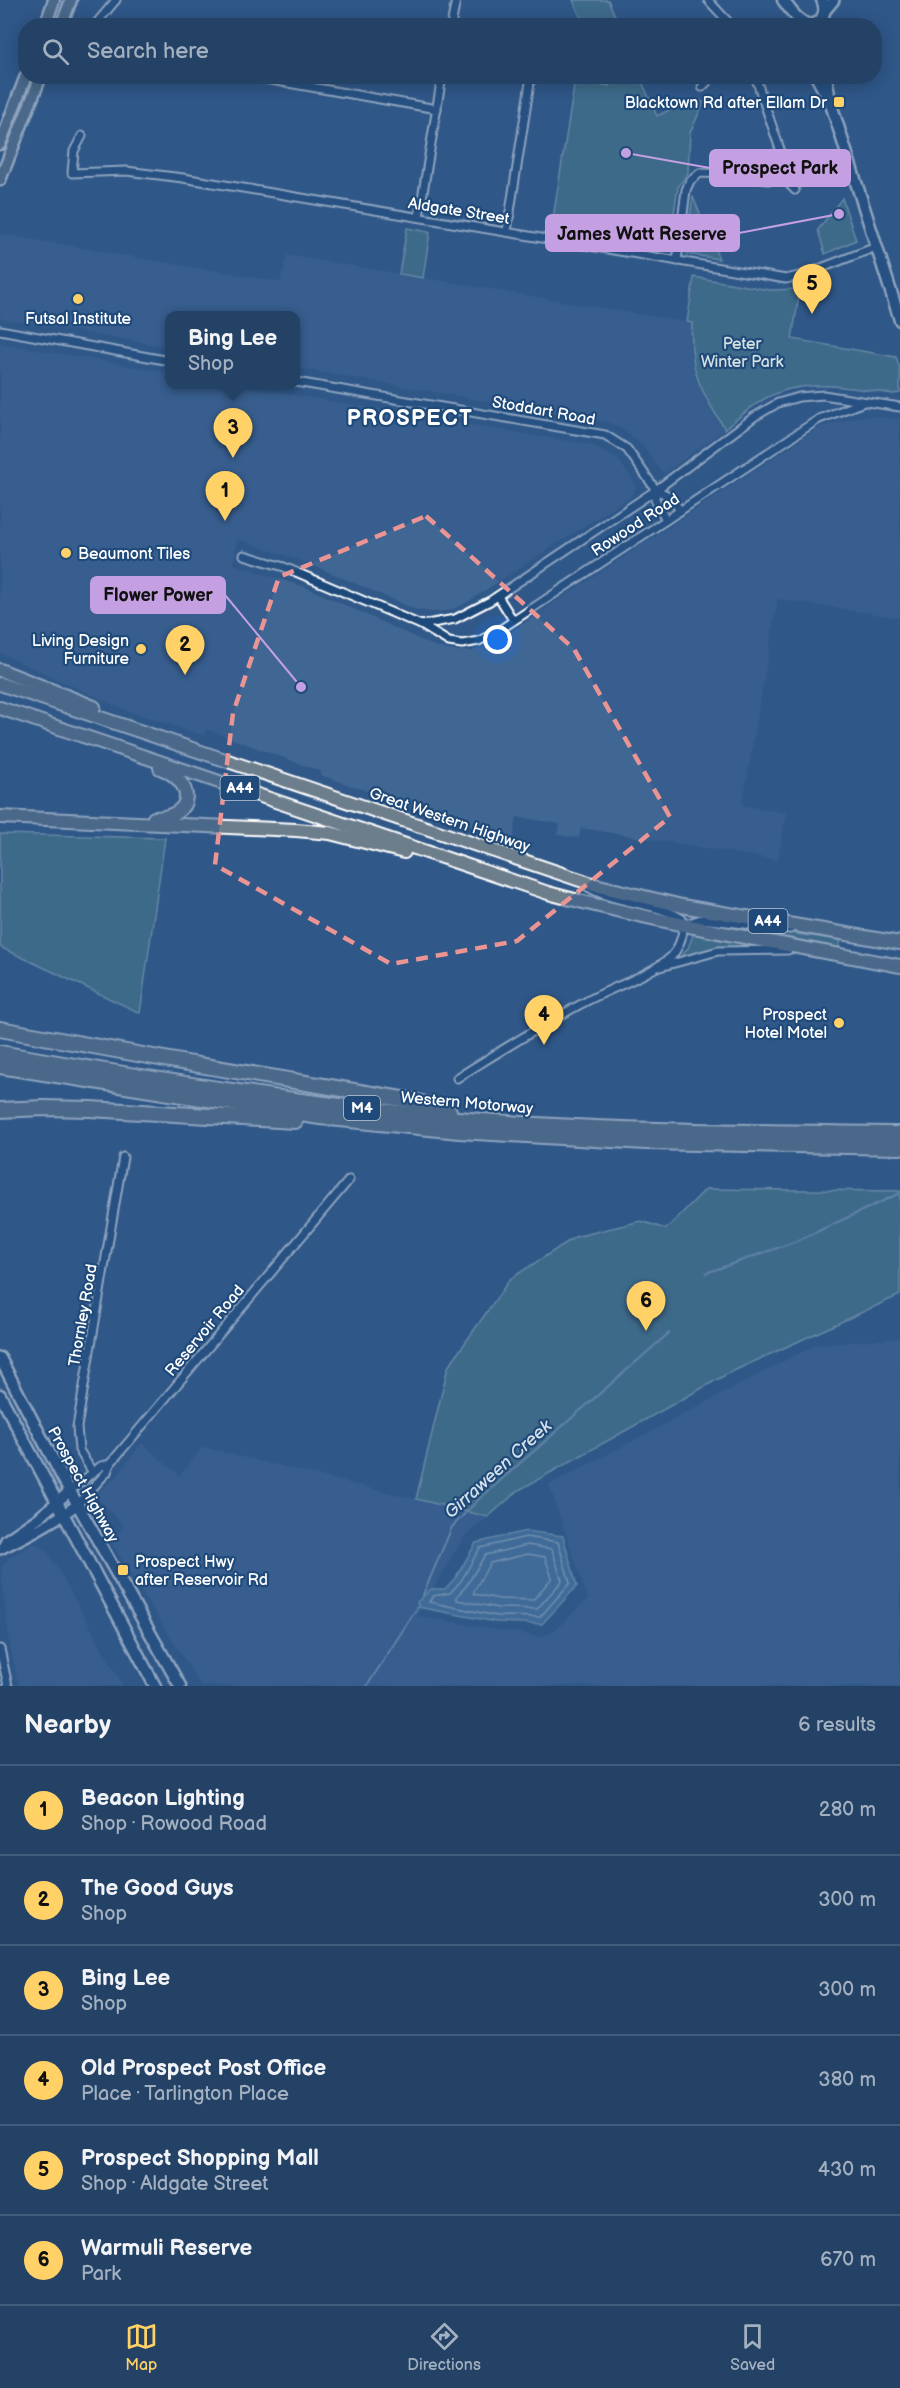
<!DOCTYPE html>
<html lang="en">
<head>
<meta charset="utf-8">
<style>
  :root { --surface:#244266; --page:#2c496c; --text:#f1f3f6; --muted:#a3b0bf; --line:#415b7a; --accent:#ffd166 }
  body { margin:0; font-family:"Balsamiq Sans",sans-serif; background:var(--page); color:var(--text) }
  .you { position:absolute; left:498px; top:640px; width:21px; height:21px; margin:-15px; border:4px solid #fff; border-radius:50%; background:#1a73e8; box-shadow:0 0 0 9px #1a73e833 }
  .badge { display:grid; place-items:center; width:39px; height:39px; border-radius:50%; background:var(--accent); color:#111; font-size:20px; font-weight:700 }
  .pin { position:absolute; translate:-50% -50px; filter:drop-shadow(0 2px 3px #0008) }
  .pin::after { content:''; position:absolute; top:32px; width:21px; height:18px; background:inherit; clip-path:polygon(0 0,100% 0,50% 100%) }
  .popup { position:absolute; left:165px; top:311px; width:135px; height:78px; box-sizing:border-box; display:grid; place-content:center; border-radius:12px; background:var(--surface); filter:drop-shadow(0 2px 4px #0005); font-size:20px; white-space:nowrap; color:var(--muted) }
  .popup b { font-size:22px; color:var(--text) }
  .popup::after { content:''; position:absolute; left:50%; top:100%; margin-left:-12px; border:12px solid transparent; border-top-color:var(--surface) }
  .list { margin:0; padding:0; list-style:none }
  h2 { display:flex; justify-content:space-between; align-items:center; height:78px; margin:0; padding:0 24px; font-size:26px }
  h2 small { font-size:20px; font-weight:400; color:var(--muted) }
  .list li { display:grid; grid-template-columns:39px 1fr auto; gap:18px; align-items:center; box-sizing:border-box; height:90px; padding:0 24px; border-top:2px solid var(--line) }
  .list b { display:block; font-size:22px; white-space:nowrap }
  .list p { margin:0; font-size:20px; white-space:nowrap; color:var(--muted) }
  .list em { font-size:20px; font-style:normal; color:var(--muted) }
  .icon { flex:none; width:33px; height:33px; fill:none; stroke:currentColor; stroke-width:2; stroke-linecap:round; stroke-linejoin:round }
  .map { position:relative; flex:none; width:900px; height:1686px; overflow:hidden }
  .search { position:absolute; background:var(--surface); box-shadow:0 3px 15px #0003; left:18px; right:18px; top:18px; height:66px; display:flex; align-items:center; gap:15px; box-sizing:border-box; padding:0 21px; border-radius:24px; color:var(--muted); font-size:22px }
  .sheet { height:618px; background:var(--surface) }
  nav { display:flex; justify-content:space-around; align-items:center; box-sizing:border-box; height:84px; border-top:2px solid var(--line); background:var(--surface); font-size:16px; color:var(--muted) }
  nav a { display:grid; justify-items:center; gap:3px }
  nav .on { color:var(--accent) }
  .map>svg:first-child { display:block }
  .built { fill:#406694 }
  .green { fill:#51828d; stroke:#a8c0c6; stroke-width:1.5 }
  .water { fill:#5784aa; stroke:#9ab5cc; stroke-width:1.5 }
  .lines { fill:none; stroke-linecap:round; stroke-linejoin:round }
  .shore { stroke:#bccedd; stroke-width:1.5 }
  .stream { stroke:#9ab5cc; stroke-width:2 }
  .minor-casing { stroke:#fff; stroke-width:11 }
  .tertiary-casing { stroke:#fff; stroke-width:14 }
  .secondary-casing { stroke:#fff; stroke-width:15 }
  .primary-casing { stroke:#fff; stroke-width:15 }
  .trunk-casing { stroke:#fff; stroke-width:16 }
  .motorway-casing { stroke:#fff; stroke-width:18 }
  .minor { stroke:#1f4a7a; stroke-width:7 }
  .tertiary { stroke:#1f4a7a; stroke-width:9 }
  .secondary { stroke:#1f4a7a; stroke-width:10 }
  .primary { stroke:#6c7d8b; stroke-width:10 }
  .trunk { stroke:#6c7d8b; stroke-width:12 }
  .motorway { stroke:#6c7d8b; stroke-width:14 }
  .marked { fill:none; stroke:#ea9494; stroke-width:4.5; stroke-dasharray:12 8; stroke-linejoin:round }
  .poi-dot { fill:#ffd166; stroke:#1f4a7a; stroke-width:2 }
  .labels { text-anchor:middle; stroke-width:4.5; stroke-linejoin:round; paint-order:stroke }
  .shield { fill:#1f4a7a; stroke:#bcc9d7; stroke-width:1.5 }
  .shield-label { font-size:15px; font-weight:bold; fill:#fff }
  .poi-label { font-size:16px; fill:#fff; stroke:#1f4a7a; text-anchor:end }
  .street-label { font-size:16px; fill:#fff; stroke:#1f4a7a }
  .park-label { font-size:16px; fill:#d4e0e2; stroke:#1f4a7a }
  .water-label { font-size:18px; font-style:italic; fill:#d5e0ea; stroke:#1f4a7a }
  .district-label { font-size:22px; font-weight:bold; letter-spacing:1.5px; fill:#fff; stroke:#1f4a7a }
  .leader { fill:none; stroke:#c4a0e2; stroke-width:2 }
  .callout-dot { fill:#c4a0e2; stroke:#1f4a7a; stroke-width:2 }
  .callout { fill:#c4a0e2; stroke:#c4a0e2; stroke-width:2 }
  .callout-label { font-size:18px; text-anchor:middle; font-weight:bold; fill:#111 }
</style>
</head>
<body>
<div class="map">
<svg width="900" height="1686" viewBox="0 0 900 1686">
  <rect width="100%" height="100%" fill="#305888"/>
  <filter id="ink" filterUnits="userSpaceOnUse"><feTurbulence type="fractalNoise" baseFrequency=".0167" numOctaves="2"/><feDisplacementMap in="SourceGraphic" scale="12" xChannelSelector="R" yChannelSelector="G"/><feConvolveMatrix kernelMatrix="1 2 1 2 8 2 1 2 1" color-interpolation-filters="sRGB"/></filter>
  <g filter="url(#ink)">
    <g class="built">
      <path d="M 0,234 L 280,282 L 287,255 L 692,323 L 691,356 L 694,371 L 706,399 L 725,429 L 666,472 L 663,473 L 639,442 L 623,430 L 607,422 L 296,368 L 296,316 L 170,316 L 170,347 L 4,319 L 0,318 Z"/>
      <path d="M 0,343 L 170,373 L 170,384 L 235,385 L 592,445 L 618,460 L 635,483 L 636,487 L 632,495 L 466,603 L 448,611 L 431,612 L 414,609 L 308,563 L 237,539 L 233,564 L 308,588 L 436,647 L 453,651 L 472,651 L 494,643 L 820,427 L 857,417 L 870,416 L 900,419 L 900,618 L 778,599 L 742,805 L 786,813 L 778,860 L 581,828 L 579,838 L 558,835 L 560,824 L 517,817 L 513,841 L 320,775 L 322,772 L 206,729 L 205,736 L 125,710 L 0,653 Z"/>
      <path d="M 900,1338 L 900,1686 L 201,1686 L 112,1544 L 124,1526 L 95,1495 L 117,1476 L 142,1443 L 180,1476 L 202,1447 L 488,1517 L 464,1537 L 417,1616 L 541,1637 L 555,1630 L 588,1599 L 549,1485 L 815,1345 Z"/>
      <path d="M 36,1544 L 45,1549 L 59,1571 L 123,1686 L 19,1686 L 10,1646 L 1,1572 L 3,1566 L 9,1558 L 31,1545 Z"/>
    </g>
    <g class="green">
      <path d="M 573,0 L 608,0 L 619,25 L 584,25 Z"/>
      <path d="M 605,77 L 640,77 L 657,116 L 692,99 L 704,102 L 690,133 L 688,173 L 678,187 L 669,244 L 666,248 L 658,249 L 551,231 L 575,80 L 609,86 Z"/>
      <path d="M 693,197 L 719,259 L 687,254 L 685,248 Z"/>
      <path d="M 842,198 L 856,240 L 825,254 L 818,230 Z"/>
      <path d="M 407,228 L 430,232 L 423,278 L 399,274 Z"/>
      <path d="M 694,277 L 770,290 L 800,289 L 792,339 L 896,357 L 900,369 L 900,393 L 893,394 C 851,388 805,377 766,398 C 751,406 738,418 725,429 C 700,389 689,372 692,323 L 687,322 Z"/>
      <path d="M 0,834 L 165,838 L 140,1013 L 0,947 Z"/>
      <path d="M 720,924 L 841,940 L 839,949 L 719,927 Z"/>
      <path d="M 695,934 L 748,945 L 708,950 L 683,956 L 682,955 L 688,948 L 693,935 Z"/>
      <path d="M 706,1189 L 900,1191 L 900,1295 L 729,1373 L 519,1490 L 488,1517 L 416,1499 L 448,1367 L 510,1279 L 575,1237 L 641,1221 L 666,1229 Z"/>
    </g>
    <path class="water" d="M 526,1531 L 563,1536 L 577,1586 L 542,1624 L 496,1622 L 418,1607 L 417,1602 L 431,1589 L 445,1589 L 456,1577 L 476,1543 Z"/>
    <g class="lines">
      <g class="shore">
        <path d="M 526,1537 L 558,1542 L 570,1583 L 540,1617 L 497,1616 L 429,1602 L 433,1596 L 450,1593 L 461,1581 L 480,1548 Z"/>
        <path d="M 527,1545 L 552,1549 L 562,1581 L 537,1609 L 498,1608 L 457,1600 L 457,1596 L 467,1585 L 485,1555 Z"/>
        <path d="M 528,1554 L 545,1557 L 552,1578 L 533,1600 L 499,1599 L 474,1594 L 474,1591 L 490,1563 Z"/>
      </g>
      <g class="stream">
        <path d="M 706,1273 L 797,1241 L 900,1193"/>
        <path d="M 422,1597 L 452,1527 L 478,1500 L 669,1333"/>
        <path d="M 367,1686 L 419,1605"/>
      </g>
      <defs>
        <g id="minor">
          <path d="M 708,0 L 732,26"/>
          <path d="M 94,26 L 116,0"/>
          <path d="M 451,26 L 456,0"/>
          <path d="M 248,76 L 437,109"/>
          <path d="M 755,76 L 786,167 L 782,177"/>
          <path d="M 702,87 L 710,79 L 717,76"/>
          <path d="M 82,136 L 74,151 L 72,173 L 126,171 L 183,178 L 786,279 L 803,275 L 876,247"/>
          <path d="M 782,177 L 795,190"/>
          <path d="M 419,217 L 442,76"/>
          <path d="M 507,231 L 531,76"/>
          <path d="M 677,261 L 686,190 L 690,181 L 700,173 L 734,174 L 768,180 L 782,177"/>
          <path d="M 0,330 L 170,361"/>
          <path d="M 296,382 L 605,435 L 627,449 L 656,490 L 671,497 L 680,511"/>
          <path d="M 656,490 L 655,499 L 666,520"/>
          <path d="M 244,555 L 284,567 L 421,625 L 449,642 L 462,644 L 479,641 L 498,631 L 819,419 L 864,402"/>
          <path d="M 498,596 L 513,620"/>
          <path d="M 421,625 L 455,619 L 490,601 L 656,490 L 754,417 L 778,403 L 799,397 L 823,395 L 900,407"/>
          <path d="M 686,924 L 701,919 L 790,929"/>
          <path d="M 660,967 L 718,951 L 788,950"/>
          <path d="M 457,1078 C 499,1052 541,1025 585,1002 C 613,987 646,977 671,957 C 679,949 686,929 682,919 C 657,902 618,905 588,887"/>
          <path d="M 93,1473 L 79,1450 L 77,1427 L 123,1157"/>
          <path d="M 70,1491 L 101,1466 L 110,1464"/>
          <path d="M 78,1504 L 107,1472 L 110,1464 L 349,1180"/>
          <path d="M 0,1649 L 8,1686"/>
        </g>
        <g id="tertiary">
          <path d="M 825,11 L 834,0"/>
          <path d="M 3,1547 L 6,1540 L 38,1518 L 70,1491"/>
          <path d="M 0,1549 C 27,1536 54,1522 78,1504"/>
        </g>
        <g id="secondary">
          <path d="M 783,0 C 788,7 795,18 803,22 C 819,31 829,13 822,0"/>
          <path d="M 816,76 L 828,98"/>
          <path d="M 826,76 L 830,101 L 900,320"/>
          <path d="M 0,1358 L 62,1477 L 180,1686"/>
          <path d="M 0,1395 L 155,1686"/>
        </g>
        <g id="primary">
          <path d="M 45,26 L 54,0"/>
          <path d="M 61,26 L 71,0"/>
          <path d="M 0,144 L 26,76"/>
          <path d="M 0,180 L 41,76"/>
        </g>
        <g id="trunk">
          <path d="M 0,670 L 94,707"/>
          <path d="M 0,684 L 595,885 L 682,906 L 900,943"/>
          <path d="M 0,708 L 548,893 C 664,924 782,944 900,966"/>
          <path d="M 0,817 L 296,830 L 330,833 L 404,852"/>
          <path d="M 154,818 C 195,817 196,782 160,768"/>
        </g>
        <g id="motorway">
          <path d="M 0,1029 L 181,1062 L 414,1101 L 449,1111"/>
          <path d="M 0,1053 C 160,1081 320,1107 482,1121 C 621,1132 761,1132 900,1134"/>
          <path d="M 0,1066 L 320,1117 L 459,1131 L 646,1142 L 900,1147"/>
          <path d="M 0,1110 L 43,1108 L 90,1109 L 295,1121"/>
        </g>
      </defs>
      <use href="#minor" class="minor-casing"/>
      <use href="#tertiary" class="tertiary-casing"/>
      <use href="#secondary" class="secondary-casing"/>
      <use href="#primary" class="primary-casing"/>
      <use href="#trunk" class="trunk-casing"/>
      <use href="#motorway" class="motorway-casing"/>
      <use href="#minor" class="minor"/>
      <use href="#tertiary" class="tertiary"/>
      <use href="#secondary" class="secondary"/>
      <use href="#primary" class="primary"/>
      <use href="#trunk" class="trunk"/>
      <use href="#motorway" class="motorway"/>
    </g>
  </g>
  <path d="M0 0H900V1686H0ZM 426,516 L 574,649 L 670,817 L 517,941 L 391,964 L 215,865 L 233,713 L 279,577 Z" fill="#305888" fill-opacity=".55" fill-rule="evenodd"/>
  <path class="marked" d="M 426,516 L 574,649 L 670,817 L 517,941 L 391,964 L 215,865 L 233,713 L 279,577 Z"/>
  <g class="poi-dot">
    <rect x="833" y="96" width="12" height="12" rx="3"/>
    <circle cx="78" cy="299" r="6"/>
    <circle cx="66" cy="553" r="6"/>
    <circle cx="141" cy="649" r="6"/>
    <circle cx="839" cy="1023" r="6"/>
    <rect x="117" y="1564" width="12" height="12" rx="3"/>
  </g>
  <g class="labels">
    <g class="shield">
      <rect x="220.5" y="776" width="39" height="24" rx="4.5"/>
      <rect x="748.5" y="909" width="39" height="24" rx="4.5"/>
      <rect x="344" y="1096" width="36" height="24" rx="4.5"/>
    </g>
    <g class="shield-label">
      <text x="240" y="793">A44</text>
      <text x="768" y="926">A44</text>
      <text x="362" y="1113">M4</text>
    </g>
    <g class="poi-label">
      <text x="827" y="108">Blacktown Rd after Ellam Dr</text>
      <text x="78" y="324" text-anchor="middle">Futsal Institute</text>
      <text x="78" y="559" text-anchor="start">Beaumont Tiles</text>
      <text x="129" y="646">Living Design<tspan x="129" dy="18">Furniture</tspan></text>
      <text x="827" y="1020">Prospect<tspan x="827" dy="18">Hotel Motel</tspan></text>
      <text x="135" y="1567" text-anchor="start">Prospect Hwy<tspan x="135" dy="18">after Reservoir Rd</tspan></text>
    </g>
    <g class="street-label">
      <text transform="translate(459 210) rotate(9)" y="6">Aldgate Street</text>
      <text transform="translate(544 410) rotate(10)" y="6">Stoddart Road</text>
      <text transform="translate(635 524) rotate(-33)" y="6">Rowood Road</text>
      <text transform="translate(450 819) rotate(19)" y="6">Great Western Highway</text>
      <text transform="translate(467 1102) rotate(5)" y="6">Western Motorway</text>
      <text transform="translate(82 1315) rotate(-80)" y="6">Thornley Road</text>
      <text transform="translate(204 1330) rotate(-50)" y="6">Reservoir Road</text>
      <text transform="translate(84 1484) rotate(61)" y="6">Prospect Highway</text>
    </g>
    <g class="park-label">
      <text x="742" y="349">Peter<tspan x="742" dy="18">Winter Park</tspan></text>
    </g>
    <g class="water-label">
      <text transform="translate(498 1469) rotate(-42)" y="6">Girraween Creek</text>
    </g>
    <g class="district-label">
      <text x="410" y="425">PROSPECT</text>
    </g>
  </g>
  <path class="leader" d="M626 153L710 168M839 214L739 233M301 687L225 595"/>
  <g class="callout-dot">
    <circle cx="626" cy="153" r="6"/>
    <circle cx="839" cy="214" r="6"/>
    <circle cx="301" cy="687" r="6"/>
  </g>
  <g class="callout">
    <rect x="710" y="150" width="140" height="36" rx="6"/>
    <rect x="546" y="215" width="193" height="36" rx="6"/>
    <rect x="91" y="577" width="134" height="36" rx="6"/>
  </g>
  <g class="callout-label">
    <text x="780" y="174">Prospect Park</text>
    <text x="642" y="240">James Watt Reserve</text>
    <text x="158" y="601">Flower Power</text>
  </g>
</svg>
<div class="you"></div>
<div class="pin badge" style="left:225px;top:521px">1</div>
<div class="pin badge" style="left:185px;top:675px">2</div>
<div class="pin badge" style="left:233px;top:458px">3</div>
<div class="popup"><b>Bing Lee</b>Shop</div>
<div class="pin badge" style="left:544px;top:1045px">4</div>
<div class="pin badge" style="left:812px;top:314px">5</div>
<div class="pin badge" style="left:646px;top:1331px">6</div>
<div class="search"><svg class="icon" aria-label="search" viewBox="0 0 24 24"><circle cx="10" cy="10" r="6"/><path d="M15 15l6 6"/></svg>Search here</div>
</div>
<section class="sheet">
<h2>Nearby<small>6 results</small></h2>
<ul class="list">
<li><span class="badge">1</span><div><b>Beacon Lighting</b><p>Shop · Rowood Road</p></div><em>280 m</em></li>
<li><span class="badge">2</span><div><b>The Good Guys</b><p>Shop</p></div><em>300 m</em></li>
<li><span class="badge">3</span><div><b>Bing Lee</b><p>Shop</p></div><em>300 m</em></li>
<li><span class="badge">4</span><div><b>Old Prospect Post Office</b><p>Place · Tarlington Place</p></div><em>380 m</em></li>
<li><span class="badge">5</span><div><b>Prospect Shopping Mall</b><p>Shop · Aldgate Street</p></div><em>430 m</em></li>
<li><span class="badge">6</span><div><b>Warmuli Reserve</b><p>Park</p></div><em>670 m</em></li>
</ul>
</section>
<nav>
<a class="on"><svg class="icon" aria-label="map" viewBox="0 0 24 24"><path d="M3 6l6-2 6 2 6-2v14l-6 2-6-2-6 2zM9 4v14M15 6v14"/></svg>Map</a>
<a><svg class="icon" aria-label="directions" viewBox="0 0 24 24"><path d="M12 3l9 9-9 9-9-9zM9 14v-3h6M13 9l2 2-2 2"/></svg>Directions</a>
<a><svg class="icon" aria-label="saved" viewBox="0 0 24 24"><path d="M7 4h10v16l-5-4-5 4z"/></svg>Saved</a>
</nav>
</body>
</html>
